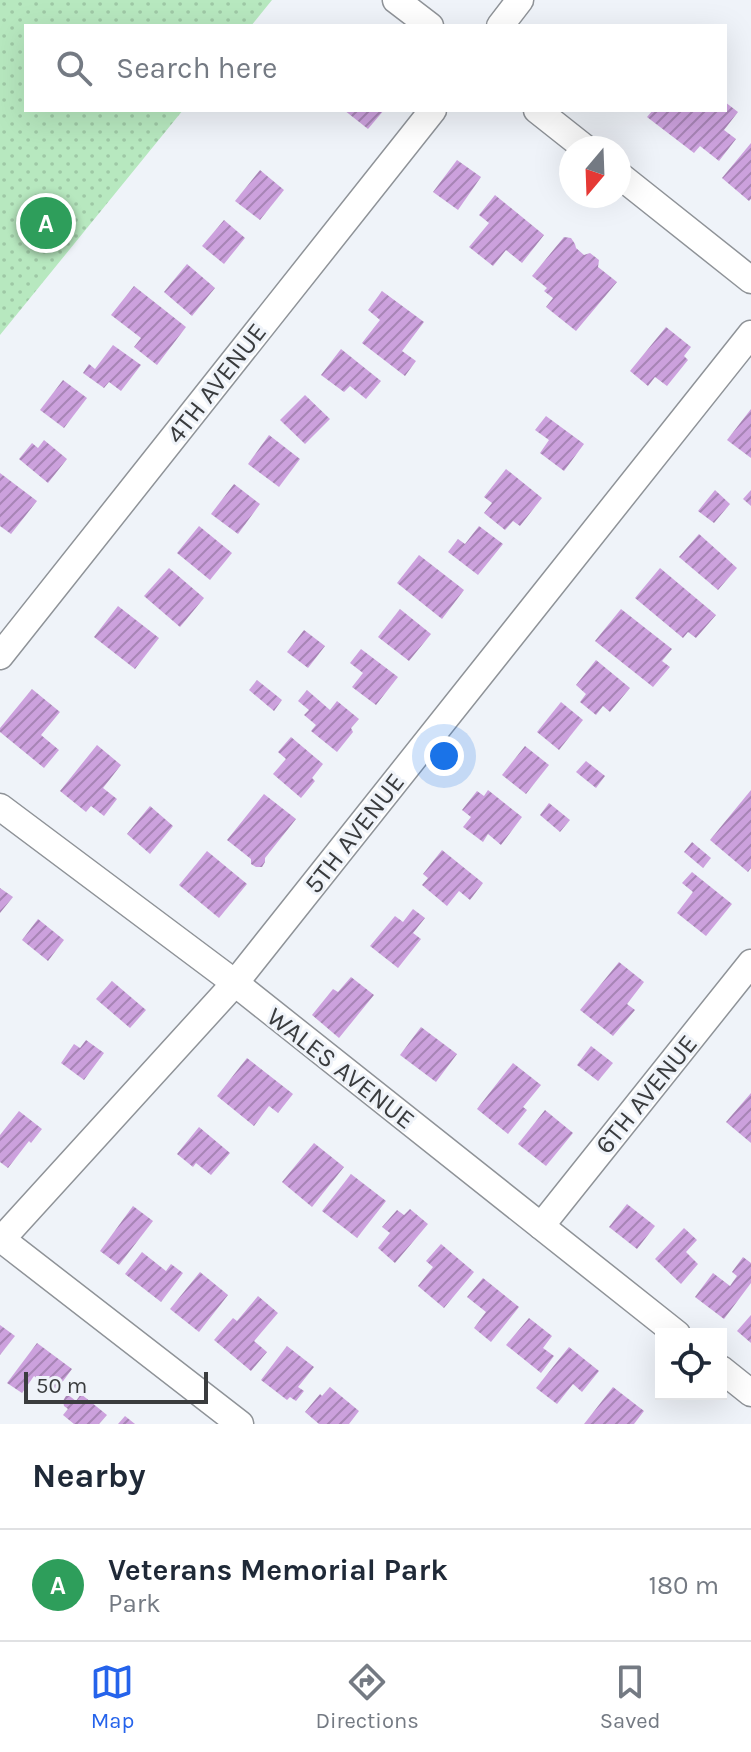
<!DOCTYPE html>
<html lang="en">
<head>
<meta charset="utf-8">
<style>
  :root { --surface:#fff; --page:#f2f2f3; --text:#1f2937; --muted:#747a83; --line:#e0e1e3; --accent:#2563eb }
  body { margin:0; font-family:Karla,sans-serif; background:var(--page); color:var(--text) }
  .controls { position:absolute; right:24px; bottom:24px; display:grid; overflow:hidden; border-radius:0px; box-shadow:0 8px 32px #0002 }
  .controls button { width:72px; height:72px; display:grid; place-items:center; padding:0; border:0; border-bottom:2px solid var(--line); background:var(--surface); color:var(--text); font:40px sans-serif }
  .compass { position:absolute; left:559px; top:136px; width:72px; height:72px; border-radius:50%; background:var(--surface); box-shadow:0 8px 32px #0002; rotate:199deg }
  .scale { position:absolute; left:24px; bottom:20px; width:184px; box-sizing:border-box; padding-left:8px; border:4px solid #3a3c3e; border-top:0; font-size:22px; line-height:28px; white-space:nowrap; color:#3a3c3e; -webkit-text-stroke:6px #eff3f9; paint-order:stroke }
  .you { position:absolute; left:444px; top:756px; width:28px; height:28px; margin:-20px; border:6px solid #fff; border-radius:50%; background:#1a73e8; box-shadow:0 0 0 12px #1a73e833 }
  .badge { display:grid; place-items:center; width:52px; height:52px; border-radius:50%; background:var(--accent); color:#fff; font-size:26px; font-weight:700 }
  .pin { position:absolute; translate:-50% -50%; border:4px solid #fff; box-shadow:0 2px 8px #0006 }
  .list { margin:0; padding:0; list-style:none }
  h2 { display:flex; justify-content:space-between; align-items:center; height:104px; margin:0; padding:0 32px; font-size:34px }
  h2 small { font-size:26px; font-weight:400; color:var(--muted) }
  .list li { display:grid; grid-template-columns:52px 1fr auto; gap:24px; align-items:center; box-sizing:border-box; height:112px; padding:0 32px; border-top:2px solid var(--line) }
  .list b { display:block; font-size:30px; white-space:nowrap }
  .list p { margin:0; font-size:26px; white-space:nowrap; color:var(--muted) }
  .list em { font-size:26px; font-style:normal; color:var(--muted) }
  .icon { flex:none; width:44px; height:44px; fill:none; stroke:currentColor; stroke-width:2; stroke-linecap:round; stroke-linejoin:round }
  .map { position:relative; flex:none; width:751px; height:1424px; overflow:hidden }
  .search { position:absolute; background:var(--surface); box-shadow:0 8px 32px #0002; left:24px; right:24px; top:24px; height:88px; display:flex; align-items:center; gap:20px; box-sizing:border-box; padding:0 28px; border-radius:0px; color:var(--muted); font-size:30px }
  .sheet { height:216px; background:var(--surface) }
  nav { display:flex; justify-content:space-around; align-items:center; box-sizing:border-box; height:112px; border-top:2px solid var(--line); background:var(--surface); font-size:22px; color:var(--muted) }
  nav a { display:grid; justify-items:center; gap:4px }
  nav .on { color:var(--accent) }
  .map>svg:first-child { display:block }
  .park { fill:url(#park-dots) }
  .building { fill:url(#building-hatch) }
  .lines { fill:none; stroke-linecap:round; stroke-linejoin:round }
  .minor-casing { stroke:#8f9398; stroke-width:29 }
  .minor { stroke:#fff; stroke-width:26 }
  .labels { text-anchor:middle; stroke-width:6; stroke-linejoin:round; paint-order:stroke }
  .street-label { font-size:26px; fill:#3a3c3e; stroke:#eff3f9 }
</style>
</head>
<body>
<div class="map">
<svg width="751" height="1424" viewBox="0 0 751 1424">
  <defs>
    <pattern id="park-dots" width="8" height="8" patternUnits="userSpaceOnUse" patternTransform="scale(2)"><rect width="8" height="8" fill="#b7e8bf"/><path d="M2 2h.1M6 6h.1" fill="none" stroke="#9ec8a5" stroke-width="1.8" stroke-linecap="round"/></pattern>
    <pattern id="building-hatch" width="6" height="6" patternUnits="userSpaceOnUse" patternTransform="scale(2)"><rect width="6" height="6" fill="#cca1dd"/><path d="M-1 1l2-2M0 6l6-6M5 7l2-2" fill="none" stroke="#a784b5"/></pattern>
  </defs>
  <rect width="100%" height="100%" fill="#eff3f9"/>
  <path class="park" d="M 0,0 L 272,0 L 251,26 L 26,26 L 26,110 L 183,110 L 0,335 Z"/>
  <g class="building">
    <path d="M 725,102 L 738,112 L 724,130 L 736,139 L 719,161 L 700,146 L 694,153 L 647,117 L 653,110 L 725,110 Z"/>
    <path d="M 344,110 L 384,110 L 368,129 Z"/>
    <path d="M 751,143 L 751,199 L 749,201 L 722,178 Z"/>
    <path d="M 457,160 L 481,177 L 458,210 L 433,192 Z"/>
    <path d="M 260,170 L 284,190 L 260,220 L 235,201 Z"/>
    <path d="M 495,195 L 544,235 L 522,263 L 506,250 L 493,266 L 469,247 L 489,223 L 479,215 Z"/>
    <path d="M 224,220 L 245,238 L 224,264 L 202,246 Z"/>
    <path d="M 564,237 L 571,238 L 575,244 L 576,248 L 584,255 L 590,253 L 599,260 L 598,267 L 617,282 L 576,331 L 546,307 L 553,298 L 544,291 L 547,288 L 532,276 Z"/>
    <path d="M 187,264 L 215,288 L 192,316 L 164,292 Z"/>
    <path d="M 134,286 L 186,327 L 157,365 L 134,347 L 141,338 L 111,315 Z"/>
    <path d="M 382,291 L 424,322 L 402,351 L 416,361 L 405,376 L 362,343 L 380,320 L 368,310 Z"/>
    <path d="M 666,327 L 691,347 L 684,356 L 688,360 L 667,386 L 655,377 L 648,386 L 630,371 Z"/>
    <path d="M 113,345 L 141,365 L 121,391 L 109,382 L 104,388 L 83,373 L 89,364 L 95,369 Z"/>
    <path d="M 341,349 L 381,381 L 366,399 L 350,386 L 344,392 L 321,375 Z"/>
    <path d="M 63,380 L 87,398 L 64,428 L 40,410 Z"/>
    <path d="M 305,395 L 330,419 L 305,444 L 280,420 Z"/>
    <path d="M 751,409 L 751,458 L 727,440 Z"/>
    <path d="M 546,416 L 584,444 L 564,471 L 540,453 L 549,440 L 535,430 Z"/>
    <path d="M 269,435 L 300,459 L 279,487 L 248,464 Z"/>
    <path d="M 44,440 L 67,459 L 48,483 L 19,459 L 32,443 L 38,448 Z"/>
    <path d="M 506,469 L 542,498 L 520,526 L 513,521 L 505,530 L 484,513 L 492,503 L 484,497 Z"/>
    <path d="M 0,473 L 37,501 L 11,534 L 0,526 Z"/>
    <path d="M 234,484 L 260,504 L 238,534 L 211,514 Z"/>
    <path d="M 715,490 L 730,504 L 714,523 L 698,511 Z"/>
    <path d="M 751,490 L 751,506 L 743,499 Z"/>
    <path d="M 199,526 L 232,553 L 210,580 L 177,553 Z"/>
    <path d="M 479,526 L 503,544 L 478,575 L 448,552 L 458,539 L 465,544 Z"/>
    <path d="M 699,534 L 737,568 L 718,590 L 679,557 Z"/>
    <path d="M 419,555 L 464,590 L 442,619 L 397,583 Z"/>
    <path d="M 169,568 L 204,598 L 180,627 L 144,596 Z"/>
    <path d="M 660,568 L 716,615 L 696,638 L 688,632 L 683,638 L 635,598 Z"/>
    <path d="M 118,606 L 159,638 L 135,669 L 94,637 Z"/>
    <path d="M 400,609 L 431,634 L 409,661 L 378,637 Z"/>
    <path d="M 621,609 L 672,649 L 662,661 L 670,667 L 653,687 L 595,641 Z"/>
    <path d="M 304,630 L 325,646 L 308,668 L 287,652 Z"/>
    <path d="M 361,649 L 398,677 L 376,705 L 352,687 L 363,673 L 350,663 Z"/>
    <path d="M 596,660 L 630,688 L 610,712 L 603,706 L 596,715 L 580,702 L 586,694 L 576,685 Z"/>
    <path d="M 257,680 L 282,700 L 274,711 L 249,690 Z"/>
    <path d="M 32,689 L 60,712 L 41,735 L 59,750 L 44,768 L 0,732 L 0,728 Z"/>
    <path d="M 307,690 L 330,710 L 337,701 L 359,719 L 351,728 L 353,732 L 337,752 L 311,731 L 316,725 L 304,715 L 309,710 L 298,701 Z"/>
    <path d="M 561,702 L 583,720 L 559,750 L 537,732 Z"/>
    <path d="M 291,737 L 323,764 L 312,778 L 315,781 L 301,798 L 273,774 L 286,759 L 278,752 Z"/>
    <path d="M 97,745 L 121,765 L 103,788 L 117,799 L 104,816 L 91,806 L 86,812 L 60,791 Z"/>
    <path d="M 525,746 L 549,765 L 526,794 L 502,775 Z"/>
    <path d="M 586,761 L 605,776 L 596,788 L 576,772 Z"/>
    <path d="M 488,790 L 522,817 L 501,845 L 488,834 L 483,842 L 463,827 L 471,817 L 462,810 L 477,791 L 484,796 Z"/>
    <path d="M 751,790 L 751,868 L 748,872 L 710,840 Z"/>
    <path d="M 264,794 L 296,819 L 265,858 L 265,862 L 262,867 L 256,867 L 251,864 L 251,859 L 227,840 Z"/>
    <path d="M 549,803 L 570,820 L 560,832 L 540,815 Z"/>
    <path d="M 150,806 L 173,826 L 150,854 L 127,834 Z"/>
    <path d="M 692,842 L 711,858 L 703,868 L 684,852 Z"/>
    <path d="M 442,850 L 483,883 L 470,900 L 459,891 L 447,906 L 422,885 L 428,878 L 423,874 Z"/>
    <path d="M 207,851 L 247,884 L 219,918 L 179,885 Z"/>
    <path d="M 692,872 L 732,904 L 706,936 L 677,913 L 693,892 L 682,883 Z"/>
    <path d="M 0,888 L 13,897 L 0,913 Z"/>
    <path d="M 413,909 L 425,918 L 413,933 L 421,939 L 398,968 L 370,946 L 395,916 L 403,922 Z"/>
    <path d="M 38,919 L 64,940 L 48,961 L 22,940 Z"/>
    <path d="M 619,962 L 644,982 L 627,1004 L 635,1010 L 613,1036 L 580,1010 Z"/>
    <path d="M 351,977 L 374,995 L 339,1038 L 312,1015 L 333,989 L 338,992 Z"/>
    <path d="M 112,981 L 146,1010 L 130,1028 L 96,999 Z"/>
    <path d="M 421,1027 L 457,1054 L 436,1082 L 400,1055 Z"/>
    <path d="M 86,1040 L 104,1053 L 84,1080 L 61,1063 L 74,1044 L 80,1048 Z"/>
    <path d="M 591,1046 L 613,1063 L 598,1081 L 577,1065 Z"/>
    <path d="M 247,1058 L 293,1094 L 278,1113 L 269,1106 L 254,1126 L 217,1096 Z"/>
    <path d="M 513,1063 L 541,1085 L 523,1107 L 527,1110 L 508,1134 L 477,1109 Z"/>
    <path d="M 751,1093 L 751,1143 L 726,1122 Z"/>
    <path d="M 545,1110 L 573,1133 L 546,1166 L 518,1144 Z"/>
    <path d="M 19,1111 L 42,1129 L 31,1143 L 29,1141 L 8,1168 L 0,1162 L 0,1135 Z"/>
    <path d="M 199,1127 L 230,1153 L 211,1175 L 196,1163 L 193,1167 L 177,1154 Z"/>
    <path d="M 314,1143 L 344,1167 L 312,1207 L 282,1182 Z"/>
    <path d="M 351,1174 L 386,1201 L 357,1238 L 322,1211 Z"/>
    <path d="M 627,1204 L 655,1226 L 637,1249 L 609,1227 Z"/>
    <path d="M 133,1206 L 153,1221 L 119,1265 L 100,1251 Z"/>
    <path d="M 410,1209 L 428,1224 L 395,1263 L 378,1248 L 390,1233 L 382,1227 L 397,1210 L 404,1215 Z"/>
    <path d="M 684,1228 L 697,1240 L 686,1252 L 698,1264 L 681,1284 L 655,1259 Z"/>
    <path d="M 441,1244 L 474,1272 L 444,1308 L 418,1286 L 433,1267 L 426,1261 Z"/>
    <path d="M 142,1252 L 166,1271 L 171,1264 L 183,1273 L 161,1302 L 125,1274 Z"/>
    <path d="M 743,1257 L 751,1263 L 751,1283 L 724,1319 L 695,1297 L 713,1273 L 730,1286 L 737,1276 L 732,1272 Z"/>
    <path d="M 200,1272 L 228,1295 L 199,1332 L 170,1309 Z"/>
    <path d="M 483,1278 L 519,1307 L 491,1342 L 474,1328 L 486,1312 L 467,1297 Z"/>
    <path d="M 258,1296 L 278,1313 L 254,1341 L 267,1352 L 251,1371 L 214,1340 L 233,1318 L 237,1321 Z"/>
    <path d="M 751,1315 L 751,1343 L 737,1331 Z"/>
    <path d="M 529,1318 L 552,1336 L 543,1348 L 554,1356 L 541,1373 L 506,1345 Z"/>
    <path d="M 0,1325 L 15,1336 L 0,1355 Z"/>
    <path d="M 37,1343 L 72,1369 L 55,1392 L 34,1376 L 22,1393 L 7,1383 Z"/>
    <path d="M 287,1346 L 314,1367 L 298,1387 L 304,1391 L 296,1401 L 290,1397 L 287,1400 L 261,1380 Z"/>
    <path d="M 569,1347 L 599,1371 L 582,1392 L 573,1384 L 557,1404 L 536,1388 Z"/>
    <path d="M 330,1387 L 359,1411 L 349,1424 L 319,1424 L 305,1412 L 320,1394 L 322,1396 Z"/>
    <path d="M 613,1387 L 644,1411 L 634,1424 L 584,1424 Z"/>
    <path d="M 67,1394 L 76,1401 L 81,1394 L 107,1415 L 99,1424 L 74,1424 L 63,1415 L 68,1409 L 64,1406 L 63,1401 Z"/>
    <path d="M 125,1416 L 135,1424 L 118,1424 Z"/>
  </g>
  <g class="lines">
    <defs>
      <g id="minor">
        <path d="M 396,0 L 430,26"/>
        <path d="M 500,26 L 520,0"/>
        <path d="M 537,110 L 585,148"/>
        <path d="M 619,175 L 751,280"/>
        <path d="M 0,656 L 433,110"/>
        <path d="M 0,807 L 235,983 L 677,1334"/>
        <path d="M 541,1226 L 751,963"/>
        <path d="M 0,1238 L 240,1424"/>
        <path d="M 0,1241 L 235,983 L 751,334"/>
        <path d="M 721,1369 L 751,1393"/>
      </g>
    </defs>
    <use href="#minor" class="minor-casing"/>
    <use href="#minor" class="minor"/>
  </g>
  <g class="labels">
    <g class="street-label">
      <text transform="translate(216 383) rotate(-52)" y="9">4TH AVENUE</text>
      <text transform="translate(354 833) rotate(-52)" y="9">5TH AVENUE</text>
      <text transform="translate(341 1068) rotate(38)" y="9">WALES AVENUE</text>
      <text transform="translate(646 1094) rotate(-51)" y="9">6TH AVENUE</text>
    </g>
  </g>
</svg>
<div class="controls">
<button><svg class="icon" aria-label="locate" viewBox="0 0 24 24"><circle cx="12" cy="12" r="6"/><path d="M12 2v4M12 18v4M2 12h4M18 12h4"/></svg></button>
</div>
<svg class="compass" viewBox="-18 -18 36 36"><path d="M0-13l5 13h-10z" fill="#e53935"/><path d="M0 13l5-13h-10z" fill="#747a83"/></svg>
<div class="scale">50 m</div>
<div class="you"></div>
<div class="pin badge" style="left:46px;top:223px;background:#2e9e5b">A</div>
<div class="search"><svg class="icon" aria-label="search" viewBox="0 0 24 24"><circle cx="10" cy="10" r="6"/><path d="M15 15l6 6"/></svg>Search here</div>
</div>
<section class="sheet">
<h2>Nearby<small></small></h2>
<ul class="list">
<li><span class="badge" style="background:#2e9e5b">A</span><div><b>Veterans Memorial Park</b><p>Park</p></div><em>180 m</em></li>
</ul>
</section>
<nav>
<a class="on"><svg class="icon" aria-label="map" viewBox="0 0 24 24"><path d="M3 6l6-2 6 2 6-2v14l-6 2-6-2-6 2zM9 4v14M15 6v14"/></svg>Map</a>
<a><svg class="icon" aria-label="directions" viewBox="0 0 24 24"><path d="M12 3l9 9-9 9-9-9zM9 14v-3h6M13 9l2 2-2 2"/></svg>Directions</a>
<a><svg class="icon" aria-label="saved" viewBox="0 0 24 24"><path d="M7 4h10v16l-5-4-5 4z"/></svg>Saved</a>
</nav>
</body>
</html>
